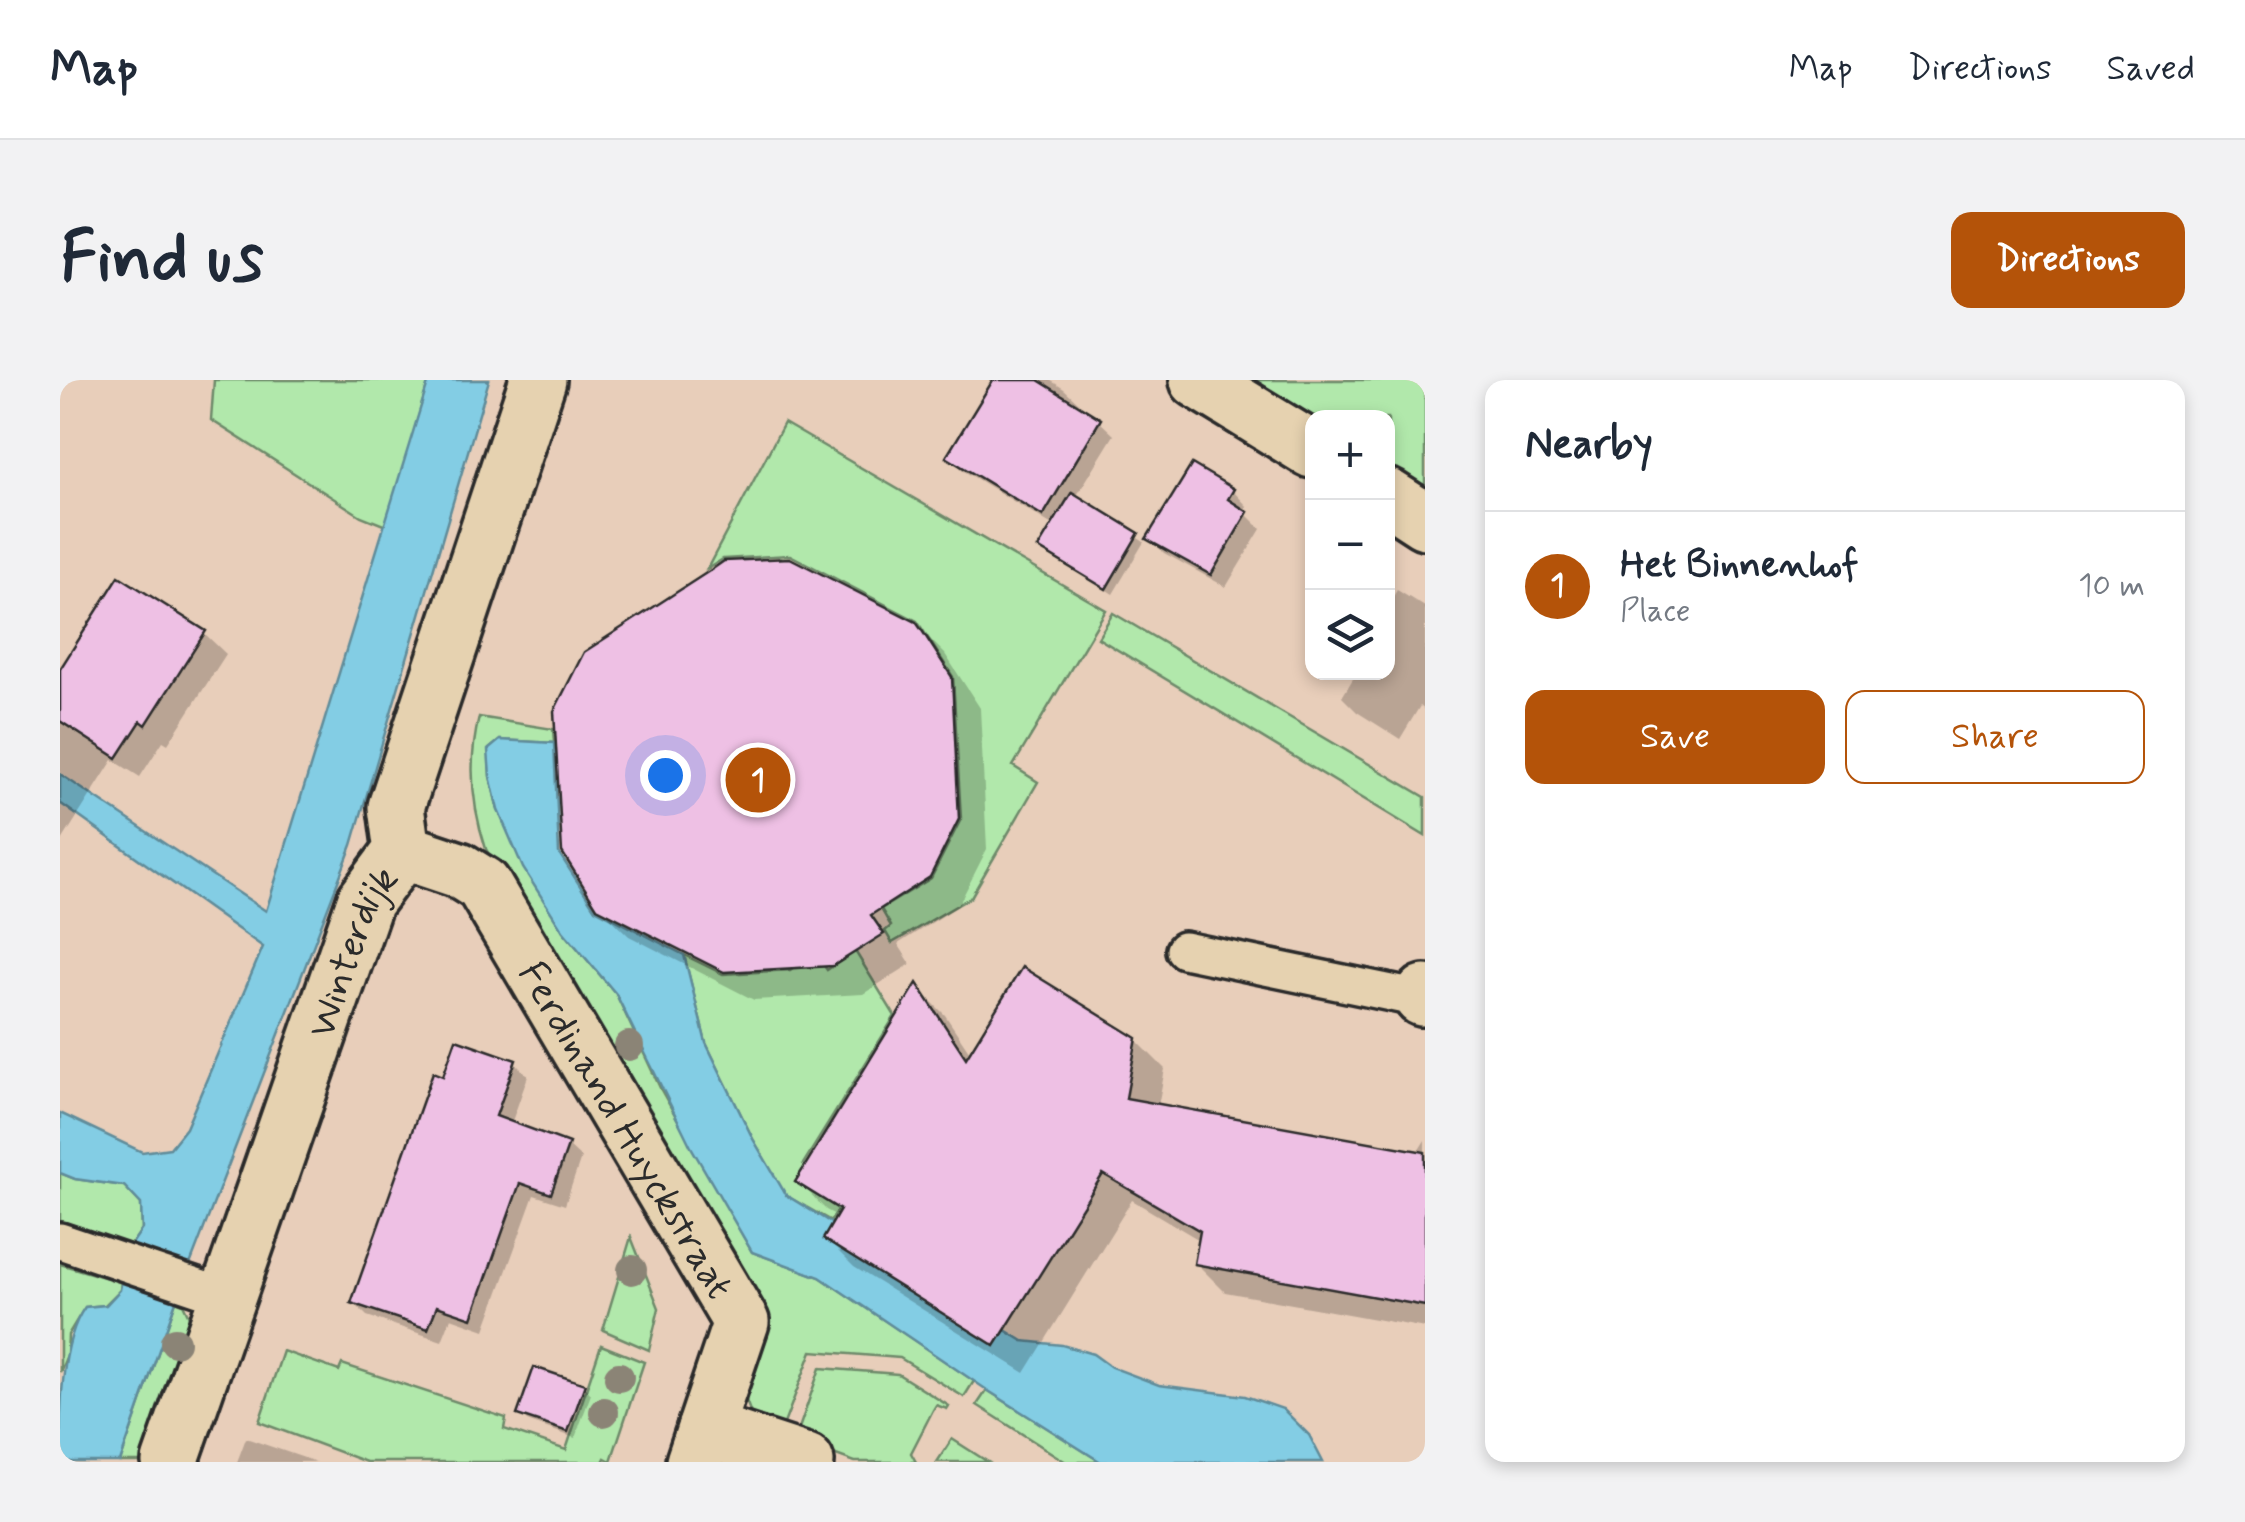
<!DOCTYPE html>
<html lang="en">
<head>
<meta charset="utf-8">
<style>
  :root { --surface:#fff; --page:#f2f2f3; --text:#1f2937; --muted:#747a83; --line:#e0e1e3; --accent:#b45309 }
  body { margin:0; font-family:Mynerve,sans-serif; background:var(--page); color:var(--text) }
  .controls { position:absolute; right:30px; top:30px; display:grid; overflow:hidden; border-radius:20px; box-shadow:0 5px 15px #0003 }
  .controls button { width:90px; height:90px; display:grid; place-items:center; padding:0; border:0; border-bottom:2px solid var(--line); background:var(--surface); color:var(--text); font:50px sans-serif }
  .you { position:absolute; left:605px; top:395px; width:35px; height:35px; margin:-25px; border:8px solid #fff; border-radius:50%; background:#1a73e8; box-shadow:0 0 0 15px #1a73e833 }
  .badge { display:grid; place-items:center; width:65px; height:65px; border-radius:50%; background:var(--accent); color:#fff; font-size:32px; font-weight:700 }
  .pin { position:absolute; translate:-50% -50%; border:5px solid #fff; box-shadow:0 2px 10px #0006 }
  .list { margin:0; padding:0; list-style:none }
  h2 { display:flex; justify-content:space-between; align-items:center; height:130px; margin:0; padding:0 40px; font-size:42px }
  h2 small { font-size:32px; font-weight:400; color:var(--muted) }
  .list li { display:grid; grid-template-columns:65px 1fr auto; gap:30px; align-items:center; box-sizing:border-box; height:150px; padding:0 40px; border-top:2px solid var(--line) }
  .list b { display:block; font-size:38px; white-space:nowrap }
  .list p { margin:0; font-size:32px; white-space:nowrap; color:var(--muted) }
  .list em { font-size:32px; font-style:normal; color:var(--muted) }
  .actions { display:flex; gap:20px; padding:30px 40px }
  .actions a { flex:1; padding:22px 0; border:2px solid var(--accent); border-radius:20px; text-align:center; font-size:35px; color:var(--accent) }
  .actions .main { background:var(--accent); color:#fff }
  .icon { flex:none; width:55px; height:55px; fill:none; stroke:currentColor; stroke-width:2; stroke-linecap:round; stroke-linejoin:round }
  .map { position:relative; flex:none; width:1365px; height:1082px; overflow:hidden; border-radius:20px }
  header { display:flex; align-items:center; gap:60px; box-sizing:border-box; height:140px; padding:0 50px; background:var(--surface); border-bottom:2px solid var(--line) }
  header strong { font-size:48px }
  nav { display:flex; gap:55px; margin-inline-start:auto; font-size:35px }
  .intro { display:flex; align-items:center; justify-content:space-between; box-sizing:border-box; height:240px; padding:0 60px }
  h1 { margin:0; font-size:70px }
  .button { padding:25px 45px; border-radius:20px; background:var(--accent); color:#fff; font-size:35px; font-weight:700 }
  main { display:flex; gap:60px; padding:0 60px }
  aside { flex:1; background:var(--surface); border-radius:20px; box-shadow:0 5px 15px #0003 }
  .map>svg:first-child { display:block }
  .green { fill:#b1e8ab; stroke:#6e8a6b; stroke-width:2.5 }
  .water { fill:#83cde4; stroke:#608c9a; stroke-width:2.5 }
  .shadow { fill:#0003 }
  .building { fill:#eec0e4; stroke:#2b2b2b; stroke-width:2.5 }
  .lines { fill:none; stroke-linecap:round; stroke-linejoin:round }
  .lane-casing { stroke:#2b2b2b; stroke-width:42 }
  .street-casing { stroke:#2b2b2b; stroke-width:62 }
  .lane { stroke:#e6d2b0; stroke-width:35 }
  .street { stroke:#e6d2b0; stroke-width:55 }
  .tree { fill:#8b8476 }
  .labels { text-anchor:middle; stroke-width:8; stroke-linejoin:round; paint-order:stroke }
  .street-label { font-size:40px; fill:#2b2b2b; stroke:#e6d2b0 }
</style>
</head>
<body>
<header>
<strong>Map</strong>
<nav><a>Map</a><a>Directions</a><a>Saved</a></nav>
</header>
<div class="intro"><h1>Find us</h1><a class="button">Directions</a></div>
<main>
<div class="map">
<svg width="1365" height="1082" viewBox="0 0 1365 1082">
  <rect width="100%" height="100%" fill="#e8ceba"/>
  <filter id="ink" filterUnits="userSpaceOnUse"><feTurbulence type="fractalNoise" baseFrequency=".01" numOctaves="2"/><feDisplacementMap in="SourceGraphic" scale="20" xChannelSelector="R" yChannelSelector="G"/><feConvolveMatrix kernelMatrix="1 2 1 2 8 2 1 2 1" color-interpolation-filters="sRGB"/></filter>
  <g filter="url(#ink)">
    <g class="green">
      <path d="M 154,0 L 369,0 L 326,146 L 301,136 L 151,40 Z"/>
      <path d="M 1163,0 L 1365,0 L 1365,124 L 1328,101 L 1328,38 L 1252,38 L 1252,55 Z"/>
      <path d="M 724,43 L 1046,230 L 953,386 L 978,402 L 911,517 L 832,563 L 825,551 L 831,546 L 821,529 L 871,498 L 901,439 L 893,297 L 857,241 L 730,175 L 663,179 L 647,189 Z"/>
      <path d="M 1053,233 L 1365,417 L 1365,456 L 1038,258 Z"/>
      <path d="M 419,337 L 493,349 L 494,363 L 440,360 L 429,369 L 430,396 L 438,430 L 503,551 L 556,614 L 601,710 L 692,872 L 760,897 L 914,1001 L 904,1017 L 840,978 L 752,971 L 719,1057 L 694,1042 L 681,1007 L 684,916 L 426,469 C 412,427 408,381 419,337 Z"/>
      <path d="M 795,571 L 835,636 L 743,784 L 789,812 L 771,841 L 725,815 L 693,759 L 646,663 L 624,575 L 663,594 L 730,590 L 755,573 L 767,590 Z"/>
      <path d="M 0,793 L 15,799 L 64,806 L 81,824 L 82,849 L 67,871 L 0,846 Z"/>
      <path d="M 571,857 L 599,928 L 589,970 L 543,950 Z"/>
      <path d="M 0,884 L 61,902 L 60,910 L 45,925 L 25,927 L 8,955 L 7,975 L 0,992 Z"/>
      <path d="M 116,921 L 123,924 L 134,947 L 86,1082 L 60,1082 Z"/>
      <path d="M 541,965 L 584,982 L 551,1081 L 545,1078 L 543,1082 L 306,1082 L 199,1042 L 223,971 L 279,991 L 282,984 L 446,1038 L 444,1049 L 506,1070 Z"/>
      <path d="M 760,988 L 838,994 L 889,1026 L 887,1029 L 876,1025 L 873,1030 L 851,1073 L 856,1082 L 795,1082 L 735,1060 Z"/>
      <path d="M 927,1010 L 1041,1082 L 1006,1082 L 917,1025 Z"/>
      <path d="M 892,1059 L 928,1082 L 877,1082 Z"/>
    </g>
    <g class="water">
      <path d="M 369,0 L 429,0 L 292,465 L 116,921 L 60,1082 L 0,1082 C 0,1036 0,961 25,927 L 46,925 L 60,910 L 67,871 L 82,849 L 81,824 L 64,806 L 15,799 L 0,793 L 0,733 L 82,772 L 110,768 L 126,748 L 203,567 L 0,423 L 0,394 L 206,531 Z"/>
      <path d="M 440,360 L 494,363 L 499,473 L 535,529 L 624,575 L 646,663 L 693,759 L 726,815 L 963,961 L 1002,965 L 1033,974 L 1051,987 L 1099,1005 L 1185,1016 L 1223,1029 L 1249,1055 L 1263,1082 L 1041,1082 L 927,1010 L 760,897 L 692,872 L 631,767 L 556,614 L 503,551 L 463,488 L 438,430 L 430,396 L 428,370 Z"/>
    </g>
    <g class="shadow">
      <path d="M 936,0 L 990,0 L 1004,9 L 1019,23 L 1017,27 L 1039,41 L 1054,55 L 1016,117 L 1084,162 L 1053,214 L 981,168 L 994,146 L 904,91 L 890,77 Z"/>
      <path d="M 1133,87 L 1173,111 L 1187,126 L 1184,132 L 1201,149 L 1166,207 L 1104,173 L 1090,159 Z"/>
      <path d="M 1337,210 L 1365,227 L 1365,330 L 1360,326 L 1340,359 L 1297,332 L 1282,317 L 1297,292 L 1328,292 L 1328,225 Z"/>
      <path d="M 855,244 L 885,274 L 920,328 L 927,469 L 898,526 L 838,564 L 851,584 L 803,614 L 694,620 L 569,556 L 539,527 Z"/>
      <path d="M 144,253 L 166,274 L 108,364 L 103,361 L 80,397 L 53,380 L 0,464 L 0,291 Z"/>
      <path d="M 857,607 L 885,635 L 911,674 L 1076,660 L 1105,689 L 1098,726 L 1357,773 L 1365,760 L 1365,948 L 1165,912 L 1136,883 L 1141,861 L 1072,820 L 965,993 L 794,887 L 766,859 L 779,837 L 766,830 L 738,801 Z"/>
      <path d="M 454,682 L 468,696 L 451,744 L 507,765 L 521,778 L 505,825 L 474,815 L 425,950 L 391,938 L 382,961 L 307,936 L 293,922 L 385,699 Z"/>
      <path d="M 524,1006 L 531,1014 L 515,1058 L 467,1041 L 460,1034 Z"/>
      <path d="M 186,1058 L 256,1082 L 177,1082 Z"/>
    </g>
    <g class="building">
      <path d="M 933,0 L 978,0 L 1041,39 L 983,136 L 886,77 Z"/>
      <path d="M 1132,84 L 1174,109 L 1168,119 L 1188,132 L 1151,195 L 1086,159 Z"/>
      <path d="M 1012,112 L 1079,153 L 1046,209 L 978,168 Z"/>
      <path d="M 730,178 L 856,242 L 863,252 L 892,297 L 899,439 L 870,497 L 811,535 L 824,554 L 773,586 L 664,592 L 537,528 L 502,472 L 494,331 L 524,272 L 654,188 L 664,181 Z"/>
      <path d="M 59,196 L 146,251 L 86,345 L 81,341 L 57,378 L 0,341 L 0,289 Z"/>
      <path d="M 962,587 L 1077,658 L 1066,718 L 1365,772 L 1365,926 L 1134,884 L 1140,851 L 1043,794 L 935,966 L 763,859 L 780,830 L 735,802 L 857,603 L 906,678 Z"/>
      <path d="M 396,659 L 456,680 L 436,736 L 509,763 L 491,814 L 460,803 L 412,938 L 377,926 L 368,949 L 291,923 L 373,692 L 383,696 Z"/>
      <path d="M 474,987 L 525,1004 L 508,1052 L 457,1035 Z"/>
    </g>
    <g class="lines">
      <defs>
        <g id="lane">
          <path d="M 1124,570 L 1365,620"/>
          <path d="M 0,861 L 169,918"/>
        </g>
        <g id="street">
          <path d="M 1138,0 L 1252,70"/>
          <path d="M 1328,117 L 1365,141"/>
          <path id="s1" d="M 342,471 L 399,490 L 423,505 L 681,942 L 634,1082"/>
          <path d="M 1362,618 L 1365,613"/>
          <path d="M 645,1049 L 746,1082"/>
          <path id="s2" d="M 110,1082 L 305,521 L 342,471 L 336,427 L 478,0"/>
        </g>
      </defs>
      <use href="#lane" class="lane-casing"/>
      <use href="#street" class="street-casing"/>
      <use href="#lane" class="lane"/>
      <use href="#street" class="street"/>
    </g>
    <g class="tree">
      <circle cx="569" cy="666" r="15"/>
      <circle cx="572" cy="890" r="15"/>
      <circle cx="115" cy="962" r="15"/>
      <circle cx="559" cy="997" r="15"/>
      <circle cx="544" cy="1032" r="15"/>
    </g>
  </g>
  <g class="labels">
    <g class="street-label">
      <text dy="14" stroke="none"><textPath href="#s2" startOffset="542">Winterdijk</textPath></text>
      <text dy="14" stroke="none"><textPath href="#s1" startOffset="372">Ferdinand Huyckstraat</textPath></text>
    </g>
  </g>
</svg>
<div class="controls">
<button>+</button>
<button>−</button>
<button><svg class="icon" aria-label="layers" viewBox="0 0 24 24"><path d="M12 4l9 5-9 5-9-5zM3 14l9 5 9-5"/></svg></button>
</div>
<div class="you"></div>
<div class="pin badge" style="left:698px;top:400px">1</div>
</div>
<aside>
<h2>Nearby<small></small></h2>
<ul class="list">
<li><span class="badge">1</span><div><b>Het Binnenhof</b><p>Place</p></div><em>10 m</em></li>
</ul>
<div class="actions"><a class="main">Save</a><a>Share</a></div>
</aside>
</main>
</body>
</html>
